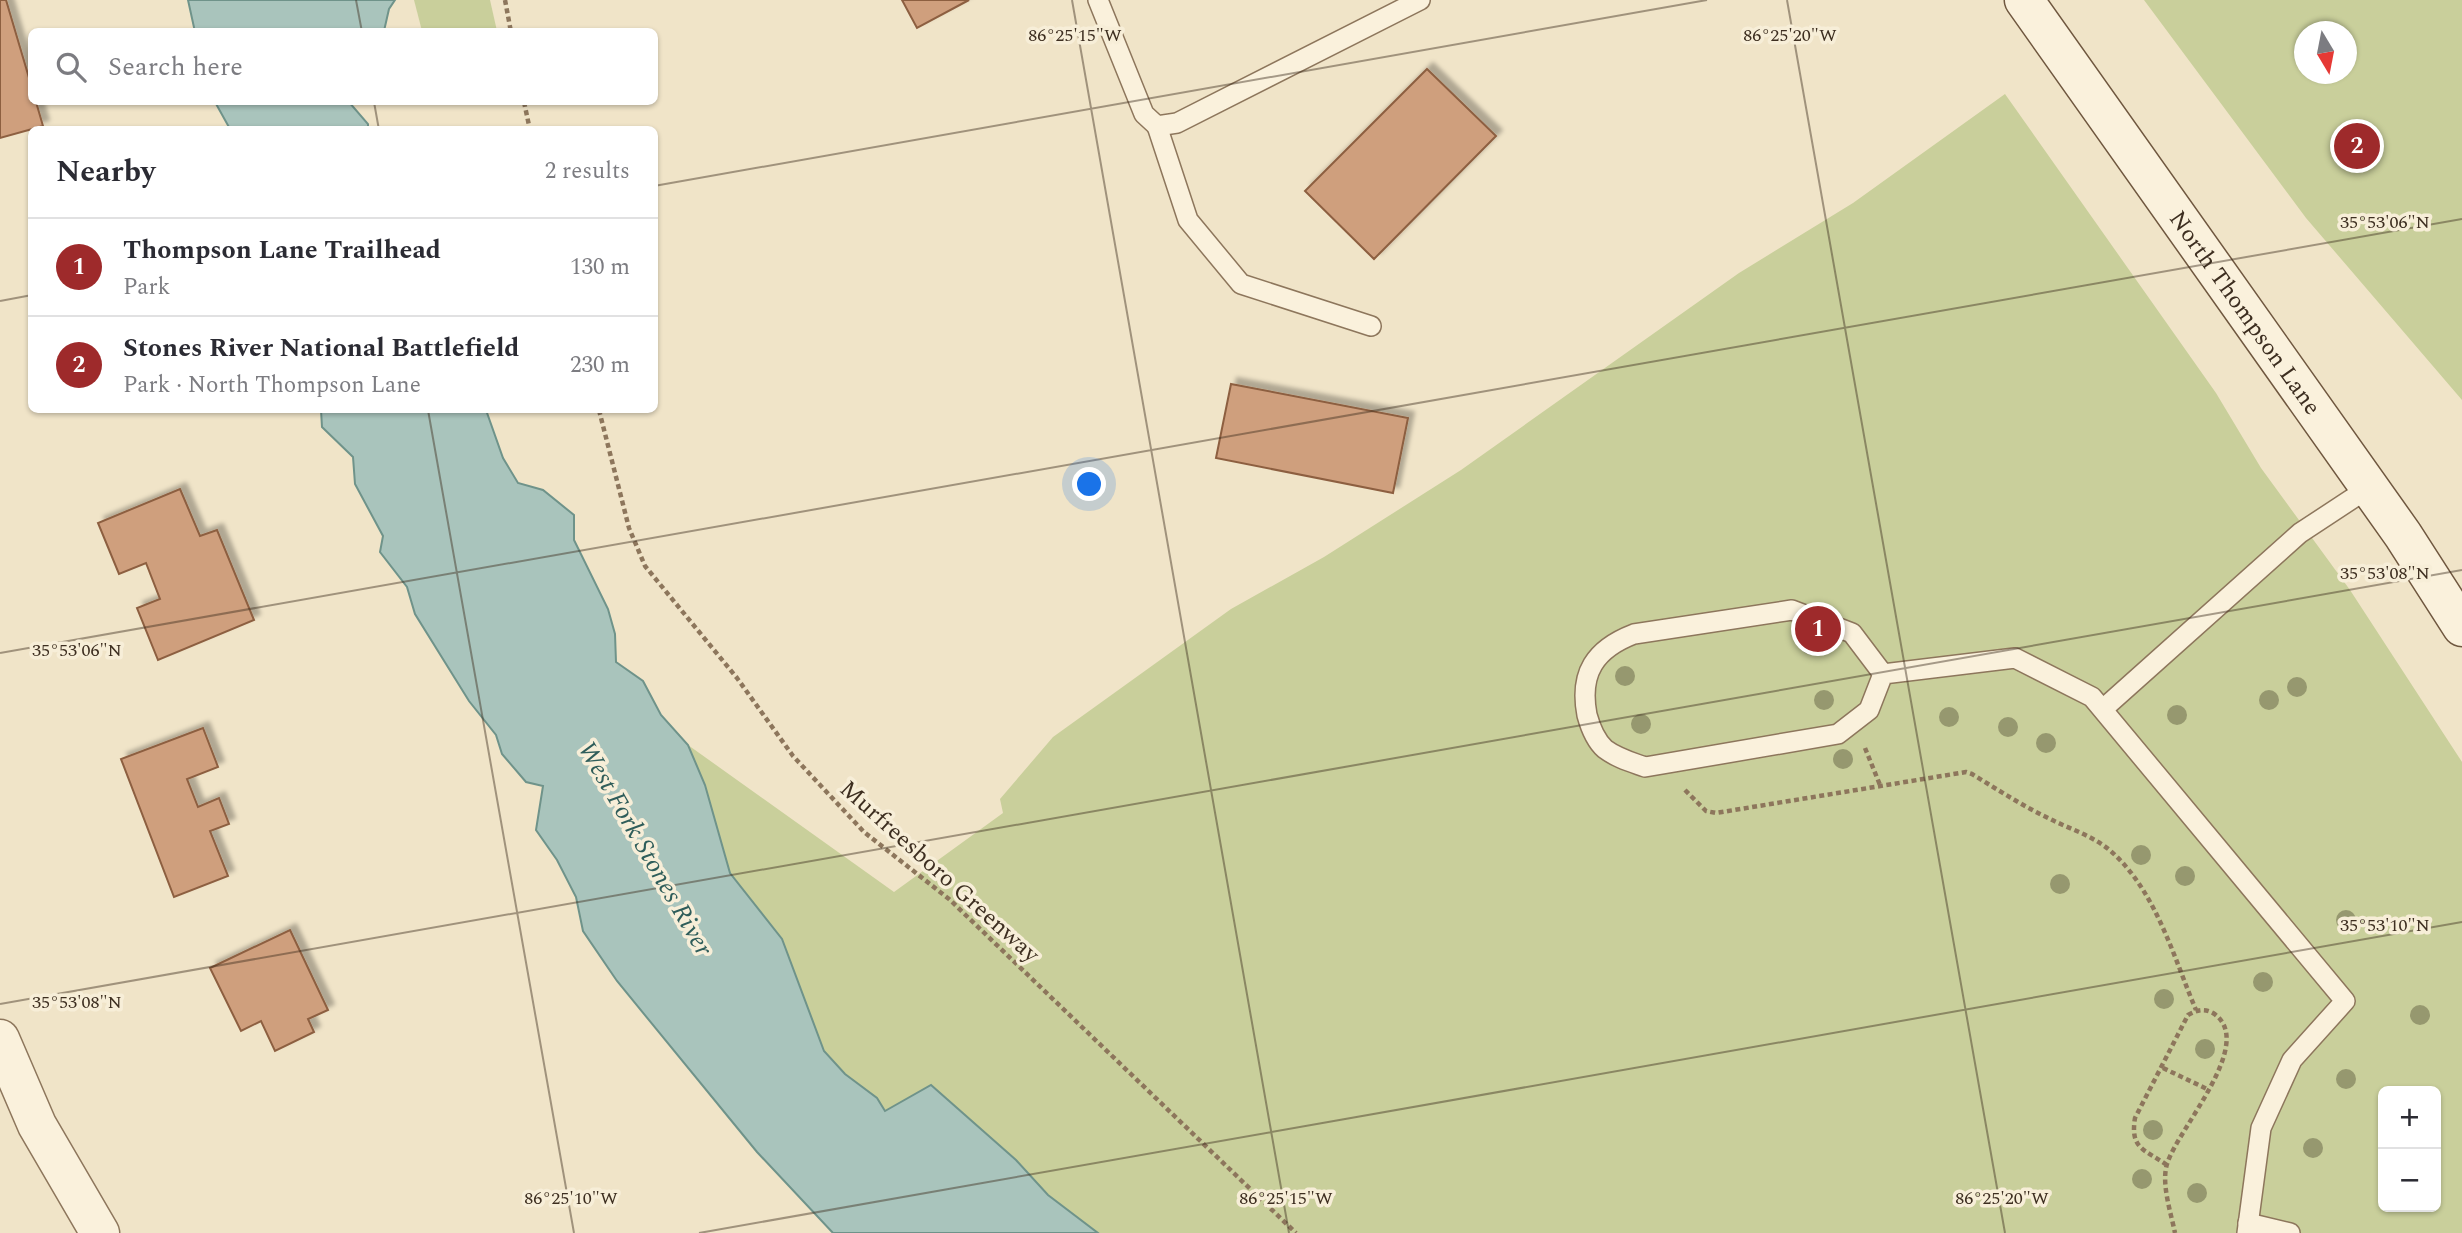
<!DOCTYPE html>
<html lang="en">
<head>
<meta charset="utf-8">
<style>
  :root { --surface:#fff; --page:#f2f2f3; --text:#2b2b33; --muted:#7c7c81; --line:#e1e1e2; --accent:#9e2a2b }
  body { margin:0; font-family:Spectral,serif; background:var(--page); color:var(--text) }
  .controls { position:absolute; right:21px; bottom:21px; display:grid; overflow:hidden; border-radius:10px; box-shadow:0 2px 5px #0004 }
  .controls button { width:63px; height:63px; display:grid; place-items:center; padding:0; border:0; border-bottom:2px solid var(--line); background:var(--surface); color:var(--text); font:35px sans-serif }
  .compass { position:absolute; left:2294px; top:21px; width:63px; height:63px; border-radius:50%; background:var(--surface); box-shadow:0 2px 5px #0004; rotate:170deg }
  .you { position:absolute; left:1090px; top:485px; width:24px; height:24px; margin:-18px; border:5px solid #fff; border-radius:50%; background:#1a73e8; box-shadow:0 0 0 10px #1a73e833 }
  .badge { display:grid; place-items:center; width:46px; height:46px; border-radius:50%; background:var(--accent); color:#fff; font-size:23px; font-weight:700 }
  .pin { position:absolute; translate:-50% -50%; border:4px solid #fff; box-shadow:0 2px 7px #0006 }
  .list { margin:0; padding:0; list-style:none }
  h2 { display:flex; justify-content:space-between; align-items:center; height:91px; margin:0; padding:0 28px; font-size:30px }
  h2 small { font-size:23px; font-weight:400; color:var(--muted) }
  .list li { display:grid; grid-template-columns:46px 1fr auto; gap:21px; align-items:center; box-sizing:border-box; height:98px; padding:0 28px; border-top:2px solid var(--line) }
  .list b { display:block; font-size:26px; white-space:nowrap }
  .list p { margin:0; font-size:23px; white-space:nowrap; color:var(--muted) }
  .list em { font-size:23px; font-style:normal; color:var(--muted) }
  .icon { flex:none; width:38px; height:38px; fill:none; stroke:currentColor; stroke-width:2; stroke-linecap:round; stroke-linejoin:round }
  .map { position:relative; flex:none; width:2462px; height:1233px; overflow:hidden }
  .search { position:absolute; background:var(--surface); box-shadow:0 2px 5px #0004; left:28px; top:28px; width:630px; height:77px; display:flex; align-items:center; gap:18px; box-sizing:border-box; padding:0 24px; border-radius:10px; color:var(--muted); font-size:26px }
  .panel { position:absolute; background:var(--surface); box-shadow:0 2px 5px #0004; left:28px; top:126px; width:630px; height:287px; border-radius:10px }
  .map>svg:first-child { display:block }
  .green { fill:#c9cf9b; fill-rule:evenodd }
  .water { fill:#a9c4bc; stroke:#6f938a; stroke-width:2 }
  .building { fill:#cf9f7d; stroke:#8d5f41; stroke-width:2; filter:url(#shadow) }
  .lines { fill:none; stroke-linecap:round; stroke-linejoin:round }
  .service-casing { stroke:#8d765c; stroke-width:22 }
  .minor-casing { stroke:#8d765c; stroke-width:41 }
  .secondary-casing { stroke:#6f573f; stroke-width:41 }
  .path { stroke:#8d765c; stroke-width:4.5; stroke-dasharray:5 3.5; stroke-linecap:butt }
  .service { stroke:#faf1dc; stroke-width:19 }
  .minor { stroke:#faf1dc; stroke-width:38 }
  .secondary { stroke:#faf1dc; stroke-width:38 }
  .tree { fill:#96986f }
  .ticks { fill:none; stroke:#3d2e20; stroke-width:2; stroke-opacity:0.45 }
  .labels { text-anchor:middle; stroke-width:7; stroke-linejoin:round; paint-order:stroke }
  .street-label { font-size:24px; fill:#3d2e20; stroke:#f7eed8 }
  .water-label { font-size:26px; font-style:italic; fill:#2f5d5a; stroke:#f7eed8 }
  .ticks-label { font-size:18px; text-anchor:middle; fill:#3d2e20; stroke:#f7eed8; stroke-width:7; stroke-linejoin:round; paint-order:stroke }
</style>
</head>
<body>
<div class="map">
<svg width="2462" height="1233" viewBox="0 0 2462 1233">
  <defs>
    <filter id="shadow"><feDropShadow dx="6" dy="-6" stdDeviation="2" flood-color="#0004"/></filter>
  </defs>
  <rect width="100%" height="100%" fill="#f0e4c8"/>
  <g class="green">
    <path d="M 414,0 L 490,0 L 497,31 L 422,31 Z"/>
    <path d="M 2144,0 L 2462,0 L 2462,400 L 2306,218 ZM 2304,32 L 2346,32 L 2346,74 L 2304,74 Z"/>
    <path d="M 2005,94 L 2216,393 L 2261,468 L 2350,590 L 2462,762 L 2462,1233 L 1098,1233 L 1048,1195 L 1016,1160 L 931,1085 L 885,1111 L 877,1098 L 845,1074 L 824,1051 L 782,939 L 730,873 L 705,785 L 688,745 L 894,892 L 1003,813 L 1000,799 L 1053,737 L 1231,609 L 1324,557 L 1461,470 L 1739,273 L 1853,203 ZM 2383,1091 L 2436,1091 L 2436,1207 L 2383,1207 Z"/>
  </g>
  <g class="water">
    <path d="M 188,0 L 395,0 L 389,9 L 384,31 L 195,32 Z"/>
    <path d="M 215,102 L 349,102 L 368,124 L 368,129 L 230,129 Z"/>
    <path d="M 321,410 L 486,410 L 503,458 L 518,483 L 543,490 L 574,515 L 574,540 L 608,609 L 615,634 L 616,662 L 643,681 L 661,715 L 688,745 L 705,785 L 730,873 L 782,939 L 824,1051 L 845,1074 L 877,1098 L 885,1111 L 931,1085 L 1016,1160 L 1048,1195 L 1098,1233 L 833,1233 L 757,1152 L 617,981 L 583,931 L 576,897 L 557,860 L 536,830 L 543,786 L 526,782 L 502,754 L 496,735 L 469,701 L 415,614 L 407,587 L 380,552 L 383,536 L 355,484 L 353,457 L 322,427 Z"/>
  </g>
  <g class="building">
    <path d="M 0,0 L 6,0 L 32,88 L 32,102 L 36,102 L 43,126 L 0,138 Z"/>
    <path d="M 902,0 L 969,0 L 917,28 Z"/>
    <path d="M 1427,69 L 1496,136 L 1374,259 L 1305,191 Z"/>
    <path d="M 1231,384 L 1408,418 L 1393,493 L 1216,458 Z"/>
    <path d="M 180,489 L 200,536 L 217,530 L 254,620 L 158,660 L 137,608 L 160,599 L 146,563 L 119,574 L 98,523 Z"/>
    <path d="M 203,728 L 218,767 L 187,779 L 198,807 L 219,798 L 229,824 L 210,831 L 228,876 L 174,897 L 121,759 Z"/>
    <path d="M 290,930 L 328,1010 L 308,1019 L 314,1032 L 275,1051 L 261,1021 L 241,1031 L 210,968 Z"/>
  </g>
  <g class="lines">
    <defs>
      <g id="service">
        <path d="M 1098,0 L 1144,114 L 1157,126 L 1177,123 L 1420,0"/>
        <path d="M 1157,126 L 1188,220 L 1241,284 L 1371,326"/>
        <path d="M 1883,674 L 1869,710 L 1838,734 L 1645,767 C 1631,762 1617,758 1605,749 C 1596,741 1590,726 1587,715 C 1579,673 1595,649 1634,634 L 1792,610 L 1852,633 L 1883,674 L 2015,658 L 2092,697 L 2345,1001 L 2292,1060 L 2261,1128 L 2247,1233"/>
        <path d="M 2103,709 L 2300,533 L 2370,487"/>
        <path d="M 2248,1223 L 2290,1233"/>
      </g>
      <path id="minor" d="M 0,1039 L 37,1125 L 100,1233"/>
      <g id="secondary">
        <path id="s1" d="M 2024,0 L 2403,535 L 2462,627"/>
      </g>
    </defs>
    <use href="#service" class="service-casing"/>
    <use href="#minor" class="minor-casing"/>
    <use href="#secondary" class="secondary-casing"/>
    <g class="path">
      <path d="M 505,0 L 511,32"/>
      <path d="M 524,102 L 530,130"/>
      <path d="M 599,410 L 629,528 L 645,566 L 737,678 L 793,756 L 864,832 L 949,899 L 1296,1233"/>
      <path d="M 1865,748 L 1880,785"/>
      <path d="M 1685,790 L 1706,811 L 1716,813 L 1966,772 L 1972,774 C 1998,790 2023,806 2050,819 C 2072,830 2097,837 2115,855 C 2157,895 2174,958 2196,1010"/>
      <path d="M 2163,1068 L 2207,1089"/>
      <path d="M 2167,1165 C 2144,1149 2130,1149 2135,1118 L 2188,1015 C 2197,1010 2204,1008 2213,1013 C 2258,1042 2178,1128 2167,1164 C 2161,1184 2171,1213 2175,1233"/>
    </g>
    <use href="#service" class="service"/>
    <use href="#minor" class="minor"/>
    <use href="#secondary" class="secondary"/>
  </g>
  <g class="tree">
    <circle cx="1811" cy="645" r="10"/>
    <circle cx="1625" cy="676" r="10"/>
    <circle cx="2297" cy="687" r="10"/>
    <circle cx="1824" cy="700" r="10"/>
    <circle cx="2269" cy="700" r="10"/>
    <circle cx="2177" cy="715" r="10"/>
    <circle cx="1949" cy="717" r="10"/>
    <circle cx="1641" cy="724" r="10"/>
    <circle cx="2008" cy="727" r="10"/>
    <circle cx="2046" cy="743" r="10"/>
    <circle cx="1843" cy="759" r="10"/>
    <circle cx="2141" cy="855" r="10"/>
    <circle cx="2185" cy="876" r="10"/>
    <circle cx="2060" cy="884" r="10"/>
    <circle cx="2346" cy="920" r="10"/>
    <circle cx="2263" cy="982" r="10"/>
    <circle cx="2164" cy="999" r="10"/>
    <circle cx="2420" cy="1015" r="10"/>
    <circle cx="2205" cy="1049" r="10"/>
    <circle cx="2346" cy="1079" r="10"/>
    <circle cx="2153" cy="1130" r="10"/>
    <circle cx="2313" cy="1148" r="10"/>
    <circle cx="2142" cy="1179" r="10"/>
    <circle cx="2197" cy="1193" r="10"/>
  </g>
  <path class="ticks" d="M 356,0 L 362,32M 1072,0 L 1289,1233M 1787,0 L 2005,1233M 374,102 L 379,130M 654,186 L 1707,0M 0,301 L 32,295M 428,410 L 574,1233M 0,653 L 2462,219M 0,1004 L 2462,570M 699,1233 L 2462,922"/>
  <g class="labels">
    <g class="street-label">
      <text dy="8" stroke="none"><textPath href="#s1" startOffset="383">North Thompson Lane</textPath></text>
      <text transform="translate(940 871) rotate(42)" y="8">Murfreesboro Greenway</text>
    </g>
    <g class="water-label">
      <text transform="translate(646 848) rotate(60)" y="9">West Fork Stones River</text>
    </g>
  </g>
  <g class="ticks-label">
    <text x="1075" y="41">86°25'15"W</text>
    <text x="1790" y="41">86°25'20"W</text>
    <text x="2385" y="228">35°53'06"N</text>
    <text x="2385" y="579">35°53'08"N</text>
    <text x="77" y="656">35°53'06"N</text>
    <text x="2385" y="931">35°53'10"N</text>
    <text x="77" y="1008">35°53'08"N</text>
    <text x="571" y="1204">86°25'10"W</text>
    <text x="1286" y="1204">86°25'15"W</text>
    <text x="2002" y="1204">86°25'20"W</text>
  </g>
</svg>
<div class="controls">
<button>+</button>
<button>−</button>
</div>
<svg class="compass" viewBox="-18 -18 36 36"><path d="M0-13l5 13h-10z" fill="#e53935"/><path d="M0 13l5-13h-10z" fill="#7c7c81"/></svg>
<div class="you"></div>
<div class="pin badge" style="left:1818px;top:629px">1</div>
<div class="pin badge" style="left:2357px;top:146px">2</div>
<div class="search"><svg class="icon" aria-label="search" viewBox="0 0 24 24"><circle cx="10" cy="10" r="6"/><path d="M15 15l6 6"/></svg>Search here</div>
<section class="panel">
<h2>Nearby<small>2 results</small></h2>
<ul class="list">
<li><span class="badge">1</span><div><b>Thompson Lane Trailhead</b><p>Park</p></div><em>130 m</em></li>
<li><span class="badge">2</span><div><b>Stones River National Battlefield</b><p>Park · North Thompson Lane</p></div><em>230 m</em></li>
</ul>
</section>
</div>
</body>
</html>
